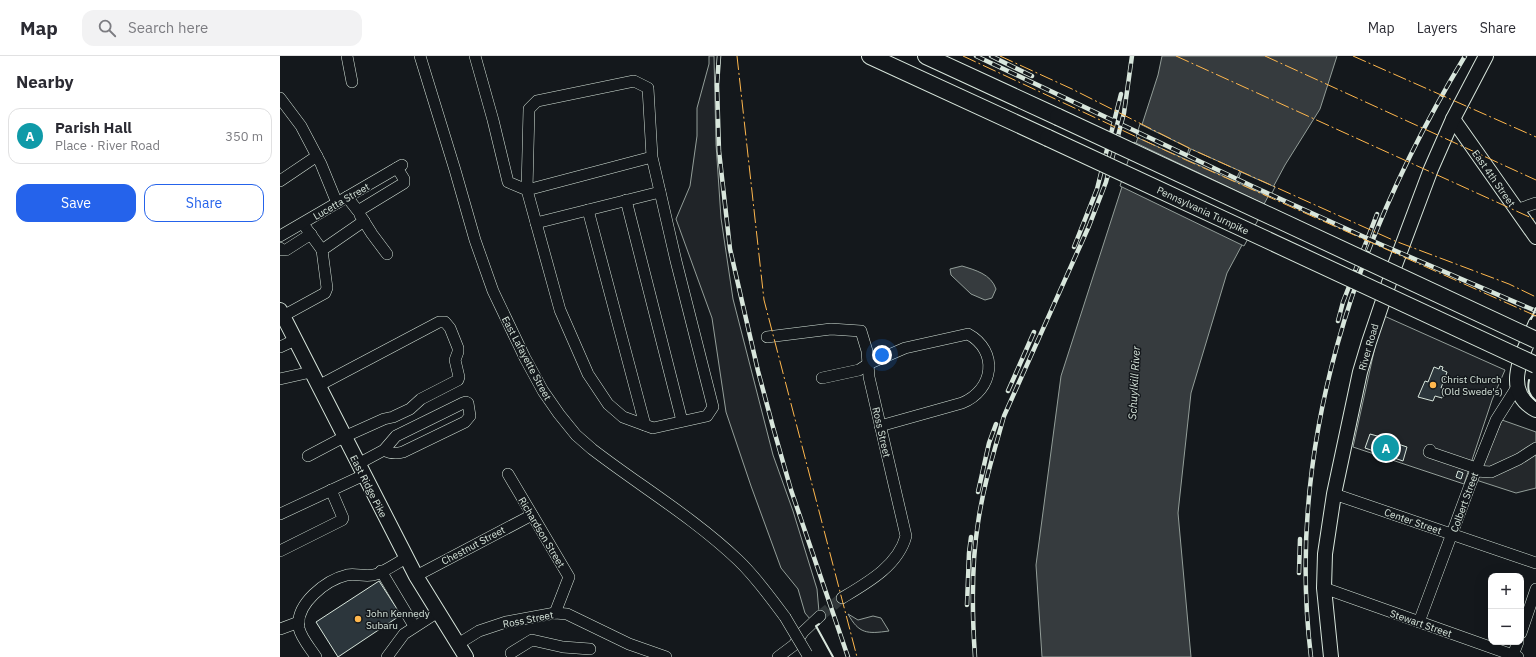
<!DOCTYPE html>
<html lang="en">
<head>
<meta charset="utf-8">
<style>
  :root { --surface:#fff; --page:#f2f2f3; --text:#2b2b33; --muted:#7c7c81; --line:#e1e1e2; --accent:#2563eb }
  body { margin:0; font-family:"IBM Plex Sans",sans-serif; background:var(--page); color:var(--text) }
  .controls { position:absolute; right:12px; bottom:12px; display:grid; overflow:hidden; border-radius:8px; box-shadow:0 4px 16px #0002 }
  .controls button { width:36px; height:36px; display:grid; place-items:center; padding:0; border:0; border-bottom:1px solid var(--line); background:var(--surface); color:var(--text); font:20px sans-serif }
  .you { position:absolute; left:602px; top:299px; width:14px; height:14px; margin:-10px; border:3px solid #fff; border-radius:50%; background:#1a73e8; box-shadow:0 0 0 6px #1a73e833 }
  .badge { display:grid; place-items:center; width:26px; height:26px; border-radius:50%; background:var(--accent); color:#fff; font-size:13px; font-weight:700 }
  .pin { position:absolute; translate:-50% -50%; border:2px solid #fff; box-shadow:0 1px 4px #0006 }
  .list { margin:0; padding:0; list-style:none }
  h2 { display:flex; justify-content:space-between; align-items:center; height:52px; margin:0; padding:0 16px; font-size:17px }
  h2 small { font-size:13px; font-weight:400; color:var(--muted) }
  .list li { display:grid; grid-template-columns:26px 1fr auto; gap:12px; align-items:center; box-sizing:border-box; height:56px; margin:0 8px 8px; padding:0 8px; border:1px solid var(--line); border-radius:12px }
  .list b { display:block; font-size:15px; white-space:nowrap }
  .list p { margin:0; font-size:13px; white-space:nowrap; color:var(--muted) }
  .list em { font-size:13px; font-style:normal; color:var(--muted) }
  .actions { display:flex; gap:8px; padding:12px 16px }
  .actions a { flex:1; padding:9px 0; border:1px solid var(--accent); border-radius:12px; text-align:center; font-size:14px; color:var(--accent) }
  .actions .main { background:var(--accent); color:#fff }
  .icon { flex:none; width:22px; height:22px; fill:none; stroke:currentColor; stroke-width:2; stroke-linecap:round; stroke-linejoin:round }
  .map { position:relative; flex:none; width:1256px; height:601px; overflow:hidden }
  header { display:flex; align-items:center; gap:24px; box-sizing:border-box; height:56px; padding:0 20px; background:var(--surface); border-bottom:1px solid var(--line) }
  header strong { font-size:19px }
  nav { display:flex; gap:22px; margin-inline-start:auto; font-size:14px }
  .search { width:280px; height:36px; background:var(--page); display:flex; align-items:center; gap:10px; box-sizing:border-box; padding:0 14px; border-radius:12px; color:var(--muted); font-size:15px }
  main { display:flex }
  aside { flex:1; background:var(--surface) }
  .map>svg:first-child { display:block }
  .green { fill:#202428; stroke:#939e99 }
  .parking { fill:#24282b; stroke:#939e99 }
  .water { fill:#363b3e; stroke:#939e99 }
  .pier { fill:#14181c; stroke:#939e99 }
  .building { fill:#2c363c; stroke:#d8e6dc }
  .lines { fill:none; stroke-linecap:round; stroke-linejoin:round }
  .minor-tunnel { stroke:#313739; stroke-width:11; stroke-dasharray:11 5.5; stroke-linecap:butt }
  .minor-casing { stroke:#d8e6dc; stroke-width:12 }
  .major-casing { stroke:#d8e6dc; stroke-width:16 }
  .highway-casing { stroke:#d8e6dc; stroke-width:18 }
  .minor { stroke:#14181c; stroke-width:11 }
  .major { stroke:#14181c; stroke-width:14 }
  .highway { stroke:#14181c; stroke-width:16 }
  .rail-casing { stroke:#d8e6dc; stroke-width:4.5 }
  .rail { stroke:#14181c; stroke-width:3; stroke-dasharray:9; stroke-linecap:butt }
  .minor-bridge-casing { stroke:#d8e6dc; stroke-width:12; stroke-linecap:butt }
  .highway-bridge-casing { stroke:#d8e6dc; stroke-width:18; stroke-linecap:butt }
  .minor-bridge { stroke:#14181c; stroke-width:11 }
  .highway-bridge { stroke:#14181c; stroke-width:16 }
  .fence { stroke:#d8e6dc; stroke-width:1; stroke-dasharray:5 2; stroke-linecap:butt }
  .wall { stroke:#d8e6dc; stroke-width:2 }
  .power { stroke:#ffb74d; stroke-width:1; stroke-dasharray:14 3 2 3; stroke-linecap:butt }
  .poi-dot { fill:#ffb74d; stroke:#14181c; stroke-width:1.5 }
  .labels { text-anchor:middle; stroke-width:3; stroke-linejoin:round; paint-order:stroke }
  .street-label { font-size:10px; fill:#d8e6dc; stroke:#14181c }
  .poi-label { font-size:10px; fill:#d8e6dc; stroke:#14181c; text-anchor:start }
  .water-label { font-size:11px; font-style:italic; fill:#d8e6dc; stroke:#14181c }
</style>
</head>
<body>
<header>
<strong>Map</strong>
<div class="search"><svg class="icon" aria-label="search" viewBox="0 0 24 24"><circle cx="10" cy="10" r="6"/><path d="M15 15l6 6"/></svg>Search here</div>
<nav><a>Map</a><a>Layers</a><a>Share</a></nav>
</header>
<main>
<aside>
<h2>Nearby<small></small></h2>
<ul class="list">
<li><span class="badge" style="background:#0f9aa8">A</span><div><b>Parish Hall</b><p>Place · River Road</p></div><em>350 m</em></li>
</ul>
<div class="actions"><a class="main">Save</a><a>Share</a></div>
</aside>
<div class="map">
<svg width="1256" height="601" viewBox="0 0 1256 601">
  <rect width="100%" height="100%" fill="#14181c"/>
  <g class="green">
    <path d="M 429,0 L 434,0 L 436,88 L 441,162 L 453,243 L 493,399 L 513,455 L 537,533 L 539,556 L 530,563 L 525,557 L 518,533 L 501,512 L 471,430 L 446,356 L 432,262 L 396,163 L 410,130 L 417,80 L 417,52 L 429,8 Z"/>
    <path d="M 1102,259 L 1225,314 L 1212,344 L 1184,428 L 1073,391 Z"/>
    <path d="M 568,558 L 578,564 L 593,560 L 601,562 L 609,575 C 587,578 579,578 568,558 Z"/>
  </g>
  <path class="parking" d="M 1222,364 L 1256,376 L 1256,432 L 1236,437 L 1196,424 Z"/>
  <g class="water">
    <path d="M 882,0 L 1057,0 L 1040,53 L 1005,109 L 947,217 L 911,337 L 898,457 L 911,601 L 762,601 L 756,509 L 781,320 L 878,19 Z"/>
    <path d="M 682,210 C 695,214 711,218 716,233 L 712,242 L 705,244 L 691,238 L 671,219 L 670,213 Z"/>
  </g>
  <g class="pier">
    <path d="M 860,68 L 909,92 L 907,99 L 908,100 L 911,93 L 960,115 L 957,121 L 959,122 L 961,116 L 995,131 L 990,141 L 856,81 Z"/>
    <path d="M 854,86 L 986,149 L 964,190 L 840,130 Z"/>
  </g>
  <g class="building">
    <path d="M 1160,310 L 1163,311 L 1162,314 L 1167,316 L 1161,332 L 1165,333 L 1162,342 L 1155,340 L 1153,345 L 1138,341 L 1145,325 L 1148,326 L 1154,311 L 1159,313 Z"/>
    <path d="M 1090,378 L 1119,386 L 1118,388 L 1127,391 L 1123,405 L 1085,392 Z"/>
    <path d="M 1178,415 L 1183,417 L 1181,423 L 1176,421 Z"/>
    <path d="M 99,525 L 121,559 L 58,601 L 36,566 Z"/>
  </g>
  <g class="lines">
    <path class="minor-tunnel" d="M 540,560 L 562,542"/>
    <defs>
      <g id="minor">
        <path d="M 67,0 L 72,26"/>
        <path d="M 140,0 L 175,114 L 195,184 L 213,235 L 245,302 L 263,335 L 279,358 L 296,379 L 312,393 C 360,430 414,462 458,504 C 476,521 490,541 505,561"/>
        <path d="M 195,0 L 213,64 L 228,126 L 247,134 L 372,101 L 368,32 L 354,25 L 257,45 L 249,53 L 247,134 L 280,254 L 308,318 L 328,348 L 343,361 L 373,372 L 427,360 L 433,351 L 396,205 L 372,101"/>
        <path d="M 0,42 L 21,70 L 41,108 L 57,147"/>
        <path d="M 0,125 L 37,100"/>
        <path d="M 67,141 L 78,155 L 124,127 L 124,123 L 117,112"/>
        <path d="M 346,144 L 402,365"/>
        <path d="M 308,154 L 365,369"/>
        <path d="M 1236,154 L 1256,147"/>
        <path d="M 80,159 L 92,178 L 107,198"/>
        <path d="M 256,167 L 380,136"/>
        <path d="M 26,172 L 42,194"/>
        <path d="M 0,180 L 122,109"/>
        <path d="M 0,192 L 1,194 L 6,194 L 31,178"/>
        <path d="M 3,260 L 45,237 L 47,232 L 42,194 L 84,165"/>
        <path d="M 487,281 L 551,273 L 581,275 L 587,295 L 589,321 L 626,480 C 618,510 587,527 562,542"/>
        <path d="M 0,291 L 15,284"/>
        <path d="M 542,322 L 579,314 L 588,308 L 625,292 L 688,278 C 719,295 714,334 682,347 L 600,370"/>
        <path d="M 0,323 L 31,316"/>
        <path d="M 1150,394 L 1149,396 L 1196,412"/>
        <path d="M 28,400 L 64,381 L 104,363 L 113,361 L 130,353 L 141,343 L 178,324 L 179,321 L 175,304 L 178,296 L 178,292 L 170,272 L 165,266 L 159,266 L 38,330"/>
        <path d="M 78,408 L 104,394 L 116,380 L 183,347 L 186,346 L 188,347 L 190,360 L 185,366 L 123,396 C 116,398 111,398 104,394"/>
        <path d="M 1195,415 L 1211,416 L 1239,403 L 1256,392"/>
        <path d="M 228,418 L 289,521 L 275,557"/>
        <path d="M 1054,438 L 1256,507"/>
        <path d="M 0,458 L 84,419"/>
        <path d="M 0,495 L 62,464 L 63,462 L 51,434"/>
        <path d="M 101,515 L 134,570"/>
        <path d="M 136,520 L 252,459"/>
        <path d="M 1044,532 L 1238,601"/>
        <path d="M 1139,566 L 1190,429 L 1216,364 L 1237,331"/>
        <path d="M 0,573 L 19,566"/>
        <path d="M 1241,577 L 1256,533"/>
        <path d="M 178,588 L 199,575 L 226,566 L 275,557 L 287,558 L 349,588 L 386,601"/>
        <path d="M 231,597 L 252,584 L 283,591 L 310,593"/>
        <path d="M 1233,599 L 1238,586"/>
        <path d="M 36,601 C 31,593 21,582 19,572 C 15,548 46,524 67,519 C 77,517 87,522 97,518 C 107,514 117,507 126,502"/>
        <path d="M 107,601 L 124,578 L 158,556"/>
        <path d="M 498,601 L 514,589 L 523,576 L 540,560"/>
      </g>
      <g id="major">
        <path d="M 1173,63 L 1256,181"/>
        <path d="M 0,254 L 136,520 L 186,601"/>
        <path d="M 1256,267 C 1244,295 1220,335 1256,354"/>
        <path d="M 1051,601 L 1044,532 L 1045,498 L 1054,438 L 1080,316 L 1089,286 L 1115,209 L 1151,113 L 1173,63 L 1206,0"/>
      </g>
      <g id="highway">
        <path d="M 590,0 L 768,82"/>
        <path d="M 646,0 L 778,61"/>
      </g>
    </defs>
    <use href="#minor" class="minor-casing"/>
    <use href="#major" class="major-casing"/>
    <use href="#highway" class="highway-casing"/>
    <use href="#minor" class="minor"/>
    <use href="#major" class="major"/>
    <use href="#highway" class="highway"/>
    <defs>
      <g id="rail">
        <path d="M 439,0 L 437,29 L 439,95 L 450,193 L 478,315 L 493,371 L 511,434 L 568,601"/>
        <path d="M 696,0 L 974,131 L 1102,189 L 1256,255"/>
        <path d="M 711,0 L 752,20"/>
        <path d="M 794,191 L 817,133 L 841,38"/>
        <path d="M 1058,265 L 1063,246 L 1097,158"/>
        <path d="M 728,335 L 754,276"/>
        <path d="M 698,436 L 709,387 L 716,368"/>
        <path d="M 1019,517 L 1020,483"/>
        <path d="M 687,549 L 689,497 L 691,481"/>
        <path d="M 695,601 C 692,557 691,511 698,467 C 703,431 714,396 724,360 L 809,170 L 826,126 L 844,57 L 852,0"/>
        <path d="M 1031,601 C 1005,389 1076,180 1185,0"/>
      </g>
    </defs>
    <use href="#rail" class="rail-casing"/>
    <use href="#rail" class="rail"/>
    <defs>
      <path id="minor-bridge" d="M 505,561 L 527,598"/>
      <g id="highway-bridge">
        <path d="M 778,61 L 1256,284"/>
        <path d="M 768,82 L 1256,309"/>
      </g>
    </defs>
    <use href="#minor-bridge" class="minor-bridge-casing"/>
    <use href="#highway-bridge" class="highway-bridge-casing"/>
    <use href="#minor-bridge" class="minor-bridge"/>
    <use href="#highway-bridge" class="highway-bridge"/>
    <path class="fence" d="M 536,570 L 553,601"/>
    <g class="wall">
      <path d="M 1251,263 L 1256,252"/>
      <path d="M 1249,324 C 1247,334 1249,339 1256,345"/>
      <path d="M 539,568 L 536,570 L 553,601"/>
    </g>
    <g class="power">
      <path d="M 457,0 L 484,244 L 577,601"/>
      <path d="M 683,0 L 906,104 L 1256,260"/>
      <path d="M 720,0 L 792,33 L 911,93 L 1115,185 L 1229,228 L 1256,241"/>
      <path d="M 896,0 L 1256,164"/>
      <path d="M 985,0 L 1256,124"/>
      <path d="M 1073,0 L 1256,81"/>
    </g>
  </g>
  <g class="poi-dot">
    <circle cx="1153" cy="329" r="4"/>
    <circle cx="78" cy="563" r="4"/>
  </g>
  <g class="labels">
    <g class="street-label">
      <text transform="translate(1214 122) rotate(55)" y="4">East 4th Street</text>
      <text transform="translate(61 145) rotate(-30)" y="4">Lucetta Street</text>
      <text transform="translate(923 154) rotate(25)" y="4">Pennsylvania Turnpike</text>
      <text transform="translate(1088 291) rotate(-74)" y="4">River Road</text>
      <text transform="translate(247 302) rotate(62)" y="4">East Lafayette Street</text>
      <text transform="translate(602 376) rotate(77)" y="4">Ross Street</text>
      <text transform="translate(89 430) rotate(63)" y="4">East Ridge Pike</text>
      <text transform="translate(1184 446) rotate(-70)" y="4">Colbert Street</text>
      <text transform="translate(1133 465) rotate(19)" y="4">Center Street</text>
      <text transform="translate(262 476) rotate(59)" y="4">Richardson Street</text>
      <text transform="translate(193 489) rotate(-28)" y="4">Chestnut Street</text>
      <text transform="translate(248 563) rotate(-11)" y="4">Ross Street</text>
      <text transform="translate(1141 567) rotate(19)" y="4">Stewart Street</text>
    </g>
    <g class="poi-label">
      <text x="1161" y="327">Christ Church<tspan x="1161" dy="12">(Old Swede's)</tspan></text>
      <text x="86" y="561">John Kennedy<tspan x="86" dy="12">Subaru</tspan></text>
    </g>
    <g class="water-label">
      <text transform="translate(854 327) rotate(-87)" y="4">Schuylkill River</text>
    </g>
  </g>
</svg>
<div class="controls">
<button>+</button>
<button>−</button>
</div>
<div class="you"></div>
<div class="pin badge" style="left:1106px;top:392px;background:#0f9aa8">A</div>
</div>
</main>
</body>
</html>
